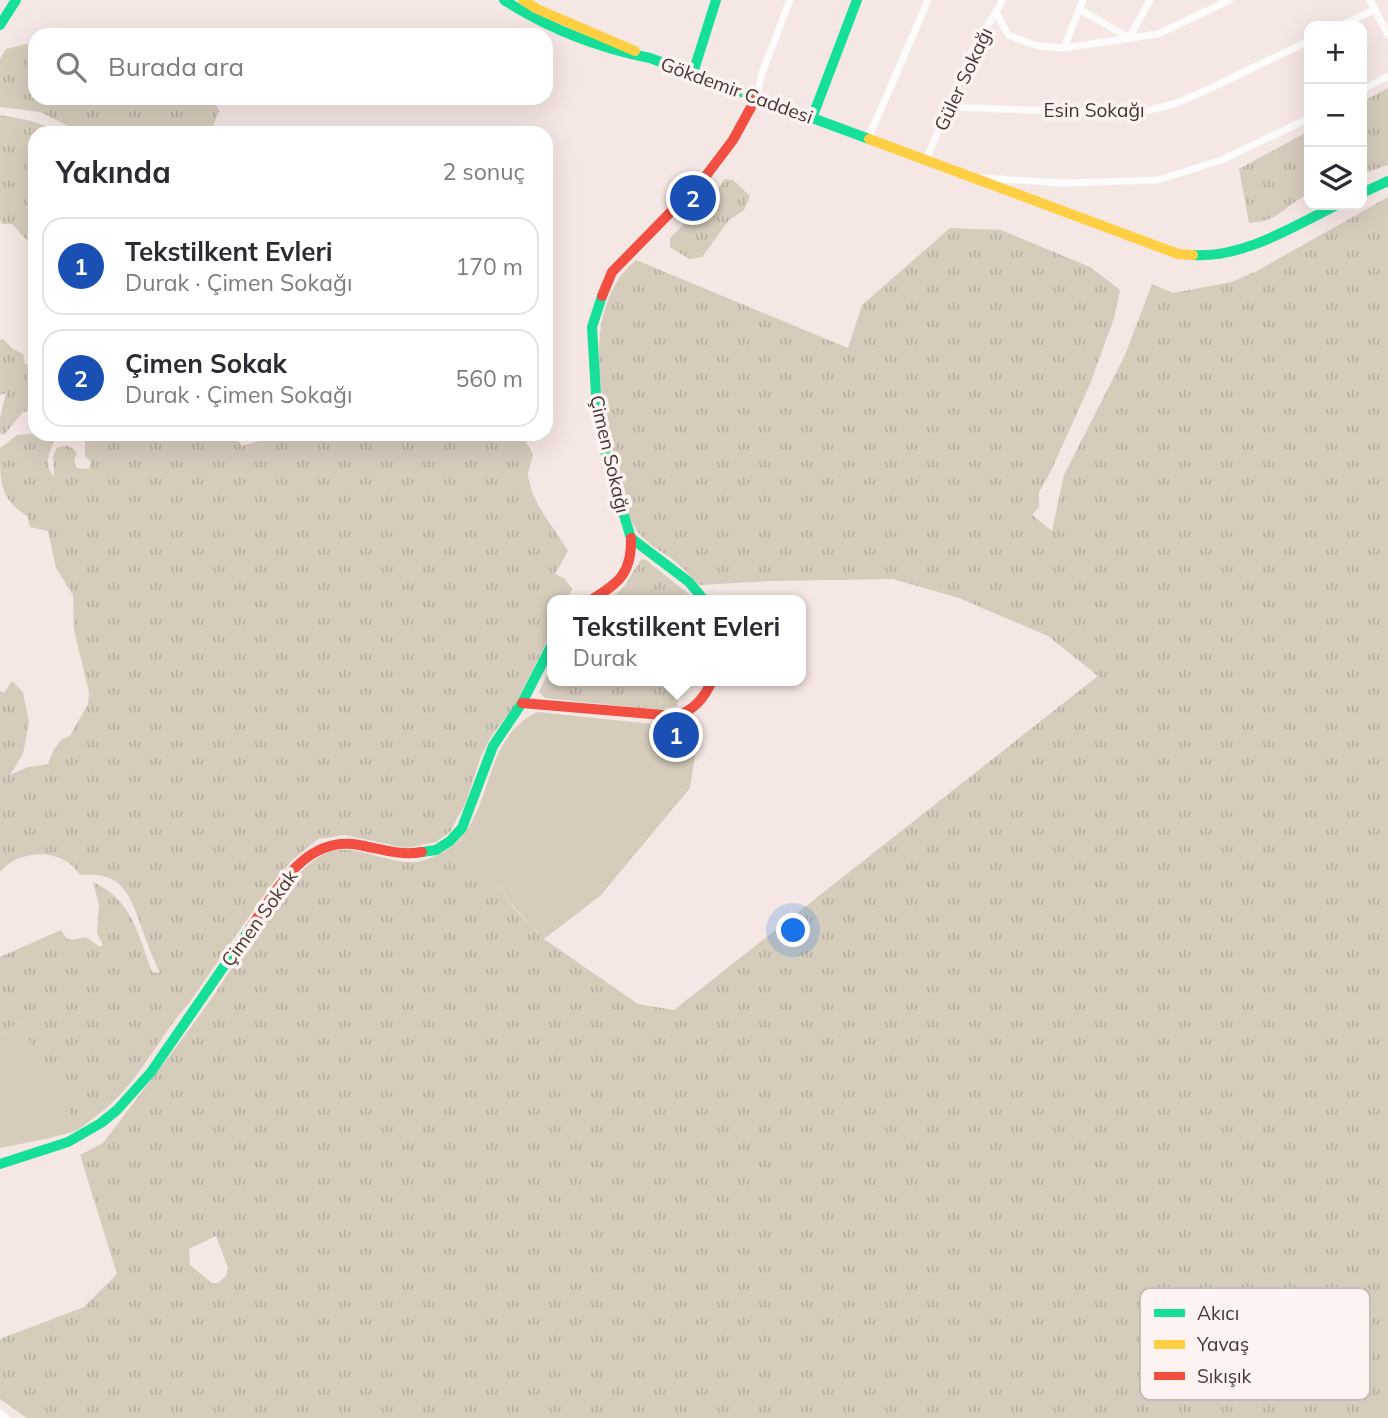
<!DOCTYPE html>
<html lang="tr">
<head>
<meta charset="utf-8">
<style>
  :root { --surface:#fff; --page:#f2f2f3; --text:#2b2b33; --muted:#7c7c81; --line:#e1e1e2; --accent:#83736f }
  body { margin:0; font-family:Mulish,sans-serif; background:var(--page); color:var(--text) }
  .controls { position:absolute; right:21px; top:21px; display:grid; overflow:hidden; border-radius:14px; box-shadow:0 7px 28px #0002 }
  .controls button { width:63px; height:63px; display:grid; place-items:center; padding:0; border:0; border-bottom:2px solid var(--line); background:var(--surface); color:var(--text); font:35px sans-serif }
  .you { position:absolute; left:794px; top:931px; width:24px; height:24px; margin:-18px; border:5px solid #fff; border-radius:50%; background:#1a73e8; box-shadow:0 0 0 10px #1a73e833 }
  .badge { display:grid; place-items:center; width:46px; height:46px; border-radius:50%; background:var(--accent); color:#fff; font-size:23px; font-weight:700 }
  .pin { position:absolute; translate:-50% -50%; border:4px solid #fff; box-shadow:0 2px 7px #0006 }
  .popup { position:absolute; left:547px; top:595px; width:259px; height:91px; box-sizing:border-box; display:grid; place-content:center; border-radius:14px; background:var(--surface); filter:drop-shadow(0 2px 5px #0005); font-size:23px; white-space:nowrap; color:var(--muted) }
  .popup b { font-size:26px; color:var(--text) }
  .popup::after { content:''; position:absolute; left:50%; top:100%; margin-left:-14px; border:14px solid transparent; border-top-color:var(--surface) }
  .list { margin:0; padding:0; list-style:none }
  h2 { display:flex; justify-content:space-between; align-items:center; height:91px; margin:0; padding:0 28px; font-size:30px }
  h2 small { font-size:23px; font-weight:400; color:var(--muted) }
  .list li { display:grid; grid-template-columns:46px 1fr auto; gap:21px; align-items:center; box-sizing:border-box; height:98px; margin:0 14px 14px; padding:0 14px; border:2px solid var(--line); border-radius:21px }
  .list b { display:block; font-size:26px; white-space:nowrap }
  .list p { margin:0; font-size:23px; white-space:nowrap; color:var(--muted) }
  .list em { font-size:23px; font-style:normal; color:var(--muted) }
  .icon { flex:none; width:38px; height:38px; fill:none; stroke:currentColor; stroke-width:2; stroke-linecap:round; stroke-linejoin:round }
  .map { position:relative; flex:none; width:1388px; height:1418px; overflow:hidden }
  .search { position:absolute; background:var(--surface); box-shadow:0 7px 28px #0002; left:28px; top:28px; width:525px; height:77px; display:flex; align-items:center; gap:18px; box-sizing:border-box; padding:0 24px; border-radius:21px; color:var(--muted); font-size:26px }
  .panel { position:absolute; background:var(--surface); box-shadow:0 7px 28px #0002; left:28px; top:126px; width:525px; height:315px; border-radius:21px }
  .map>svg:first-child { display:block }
  .grass { fill:url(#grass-tufts); fill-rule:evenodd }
  .park { fill:#d5ccbc }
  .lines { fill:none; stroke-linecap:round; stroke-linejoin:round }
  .street { stroke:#fefbfb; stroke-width:7 }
  .fast { stroke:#16e098; stroke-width:10 }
  .slow { stroke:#ffcf43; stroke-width:10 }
  .jam { stroke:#f24e42; stroke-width:10 }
  .labels { text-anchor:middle; stroke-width:7; stroke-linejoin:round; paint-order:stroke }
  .street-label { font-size:19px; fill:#453531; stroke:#fdf4f2 }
  .key { fill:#fdf4f2; stroke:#c6bbb8; stroke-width:2 }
  .key-label { font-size:19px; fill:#453531 }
</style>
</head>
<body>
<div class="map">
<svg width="1388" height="1418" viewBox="0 0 1388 1418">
  <defs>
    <pattern id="grass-tufts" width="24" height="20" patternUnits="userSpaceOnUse" patternTransform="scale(1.75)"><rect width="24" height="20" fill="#d5ccbc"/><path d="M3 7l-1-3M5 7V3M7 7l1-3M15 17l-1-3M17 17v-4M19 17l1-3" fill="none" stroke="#b8b0a2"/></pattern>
  </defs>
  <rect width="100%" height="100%" fill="#f5e7e3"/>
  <g class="grass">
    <path d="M 35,42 L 35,98 L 212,98 L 219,111 L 210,133 L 82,133 L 40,112 L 0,107 L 0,59 L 6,49 Z"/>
    <path d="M 1388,88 L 1388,165 L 1362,174 L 1362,102 Z"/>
    <path d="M 0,115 L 27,120 L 69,133 L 35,133 L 35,249 L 12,224 L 2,224 L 0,220 Z"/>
    <path d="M 1309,131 L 1309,194 C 1283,206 1281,221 1249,223 L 1239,169 Z"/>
    <path d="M 725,179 L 733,180 L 750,196 L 744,210 L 729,220 L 702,257 L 689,259 L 670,247 L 670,238 L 716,192 Z"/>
    <path d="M 1388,197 L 1388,1418 L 27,1418 L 0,1399 L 0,1339 L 84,1307 L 117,1274 L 80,1155 L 103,1143 C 141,1092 182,1042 218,989 C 243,952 284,877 322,855 C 350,839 385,865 416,862 C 429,860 443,853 454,845 L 454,861 L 482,869 L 493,878 L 514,908 L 544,939 L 638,1004 L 674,1010 L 1098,676 L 1048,636 L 959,598 L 893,579 L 771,581 L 699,585 C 690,576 682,566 672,559 C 658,549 645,543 635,528 C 622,507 619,481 614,457 C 602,401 585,333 618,280 C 622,273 630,266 636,260 L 848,348 L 862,305 L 950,228 L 1001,230 L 1090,267 L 1120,290 L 1114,318 L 1090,384 L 1051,471 L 1039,492 L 1039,507 L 1032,515 L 1052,531 L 1064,475 L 1125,355 L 1152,284 L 1173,293 L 1232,282 L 1257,271 ZM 216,1236 L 228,1268 L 226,1276 L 218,1283 L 212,1283 L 190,1265 L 189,1249 Z"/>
    <path d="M 3,339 L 13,349 L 23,354 L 25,364 L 35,366 L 35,410 L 23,412 L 4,435 L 0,433 L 0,418 L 6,393 L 0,395 L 0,340 Z"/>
    <path d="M 35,434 L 49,435 L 54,442 C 48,454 44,465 54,477 L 53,457 L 57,448 C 67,444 70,445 77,453 L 74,461 L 77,468 L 89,469 L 91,462 L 85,456 L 85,440 L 100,434 L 232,434 L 242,446 L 283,434 L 521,434 L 533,454 C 532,460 528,469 528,476 C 532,504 554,527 568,551 L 555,574 L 565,579 L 572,589 L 567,600 L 552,600 L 552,631 L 514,707 L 492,735 L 481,756 L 466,802 L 450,832 L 436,842 L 406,848 L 345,835 L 318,839 L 291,861 L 271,885 L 189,1003 C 155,1041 138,1086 95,1117 C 89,1121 83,1127 77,1130 C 69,1134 59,1135 50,1138 L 74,1124 L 19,1022 L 0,1035 L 0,957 L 61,930 L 66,938 L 72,940 L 86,937 L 100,947 L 103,945 L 97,933 L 99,905 L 93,882 C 132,900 138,934 152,972 L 160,973 C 153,959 148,946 143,931 C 130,896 124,871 80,875 C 63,847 19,849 0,872 L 0,691 L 4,693 L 12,681 L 23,692 L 29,722 L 23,754 L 10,775 L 28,767 L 48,764 L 54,749 L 62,739 L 70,736 L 88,704 L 89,692 L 74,630 L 73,595 L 56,568 L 48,531 L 30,527 L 27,516 C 0,499 0,482 0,448 L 17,435 Z"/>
    <path d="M 642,559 L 646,560 L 696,600 L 606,600 C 631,587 627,576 642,559 Z"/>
    <path d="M 552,664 L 552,681 L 687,681 L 679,697 L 677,706 L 658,710 L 545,698 L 539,692 Z"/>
  </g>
  <g class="park">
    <path d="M 538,712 L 680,727 L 689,731 L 697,742 L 690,788 L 600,896 L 544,939 L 514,907 L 493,878 L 482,869 L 454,861 L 454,845 C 495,808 482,737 538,712 Z"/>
    <path d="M 19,1022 L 75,1124 L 50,1138 L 0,1148 L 0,1035 Z"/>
  </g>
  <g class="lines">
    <g class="street">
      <path d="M 1370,0 L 1388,35"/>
      <path d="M 1079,9 L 1129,38 L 1150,0"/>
      <path d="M 996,12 L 1008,35 L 1038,46 L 1064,48 L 1158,34 L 1230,0"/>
      <path d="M 1340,26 L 1374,10"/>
      <path d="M 1064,48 L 1083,0"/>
      <path d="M 1362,90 L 1388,76"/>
      <path d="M 756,98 L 762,73 L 790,0"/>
      <path d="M 949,107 L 1116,113 L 1150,110 L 1177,103 L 1213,87 L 1309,41"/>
      <path d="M 868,139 L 928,0"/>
      <path d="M 926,160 L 971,53 L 1003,0"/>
      <path d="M 983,178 L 1063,183 L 1158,180 L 1222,160 L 1309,118"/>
      <path d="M 0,1413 L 6,1418"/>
    </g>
    <g class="fast">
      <path d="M 504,0 C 548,28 599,48 650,58 L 869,139"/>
      <path d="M 0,25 L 16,0"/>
      <path d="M 693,73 L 716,0"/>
      <path d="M 812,118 L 857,0"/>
      <path d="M 1362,193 L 1388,181"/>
      <path d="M 1193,255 C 1244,258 1292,227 1337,205"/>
      <path d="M 602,296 L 592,327 L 597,411 L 608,464 L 631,538 L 689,582 L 704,600"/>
      <path d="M 422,852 L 436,850 L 450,841 L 462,828 L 493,746 L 522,703 L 552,644"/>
      <path d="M 0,1164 L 68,1142 L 101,1123 L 117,1110 L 151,1072 L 251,927"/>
    </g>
    <g class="slow">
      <path d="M 523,0 L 537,9 L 635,51"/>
      <path d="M 869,139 L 1178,254 L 1193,255"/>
    </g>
    <g class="jam">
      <path d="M 602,296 L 612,272 L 705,177 L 733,140 L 756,98"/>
      <path d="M 591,600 C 619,583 632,573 631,538"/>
      <path d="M 522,703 L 675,716 C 694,711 704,698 712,681"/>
      <path d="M 251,927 C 277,890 305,835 359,845 C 381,849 400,856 422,852"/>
    </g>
  </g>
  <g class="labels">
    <g class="street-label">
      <text transform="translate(963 79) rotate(-65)" y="7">Güler Sokağı</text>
      <text transform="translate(737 90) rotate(20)" y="7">Gökdemir Caddesi</text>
      <text x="1094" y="117">Esin Sokağı</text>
      <text transform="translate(610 454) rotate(77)" y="7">Çimen Sokağı</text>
      <text transform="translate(259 918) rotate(-54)" y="7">Çimen Sokak</text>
    </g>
  </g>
  <rect x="1140" y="1288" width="230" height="112" rx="10" class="key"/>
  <rect x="1154" y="1309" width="31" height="8" fill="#16e098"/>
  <rect x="1154" y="1340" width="31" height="9" fill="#ffcf43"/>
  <rect x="1154" y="1372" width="31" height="8" fill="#f24e42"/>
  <g class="key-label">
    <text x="1197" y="1320">Akıcı</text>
    <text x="1197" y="1351">Yavaş</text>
    <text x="1197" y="1383">Sıkışık</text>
  </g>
</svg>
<div class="controls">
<button>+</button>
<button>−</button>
<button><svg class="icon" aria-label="layers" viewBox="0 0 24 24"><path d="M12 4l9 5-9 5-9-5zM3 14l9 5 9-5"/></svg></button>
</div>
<div class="you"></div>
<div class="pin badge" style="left:676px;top:735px;background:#1a4fb4">1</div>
<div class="popup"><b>Tekstilkent Evleri</b>Durak</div>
<div class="pin badge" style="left:693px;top:198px;background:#1a4fb4">2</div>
<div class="search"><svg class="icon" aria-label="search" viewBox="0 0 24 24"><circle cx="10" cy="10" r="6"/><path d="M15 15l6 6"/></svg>Burada ara</div>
<section class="panel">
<h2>Yakında<small>2 sonuç</small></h2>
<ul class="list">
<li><span class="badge" style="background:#1a4fb4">1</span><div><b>Tekstilkent Evleri</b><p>Durak · Çimen Sokağı</p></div><em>170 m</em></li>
<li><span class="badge" style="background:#1a4fb4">2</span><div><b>Çimen Sokak</b><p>Durak · Çimen Sokağı</p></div><em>560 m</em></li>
</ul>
</section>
</div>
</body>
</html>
